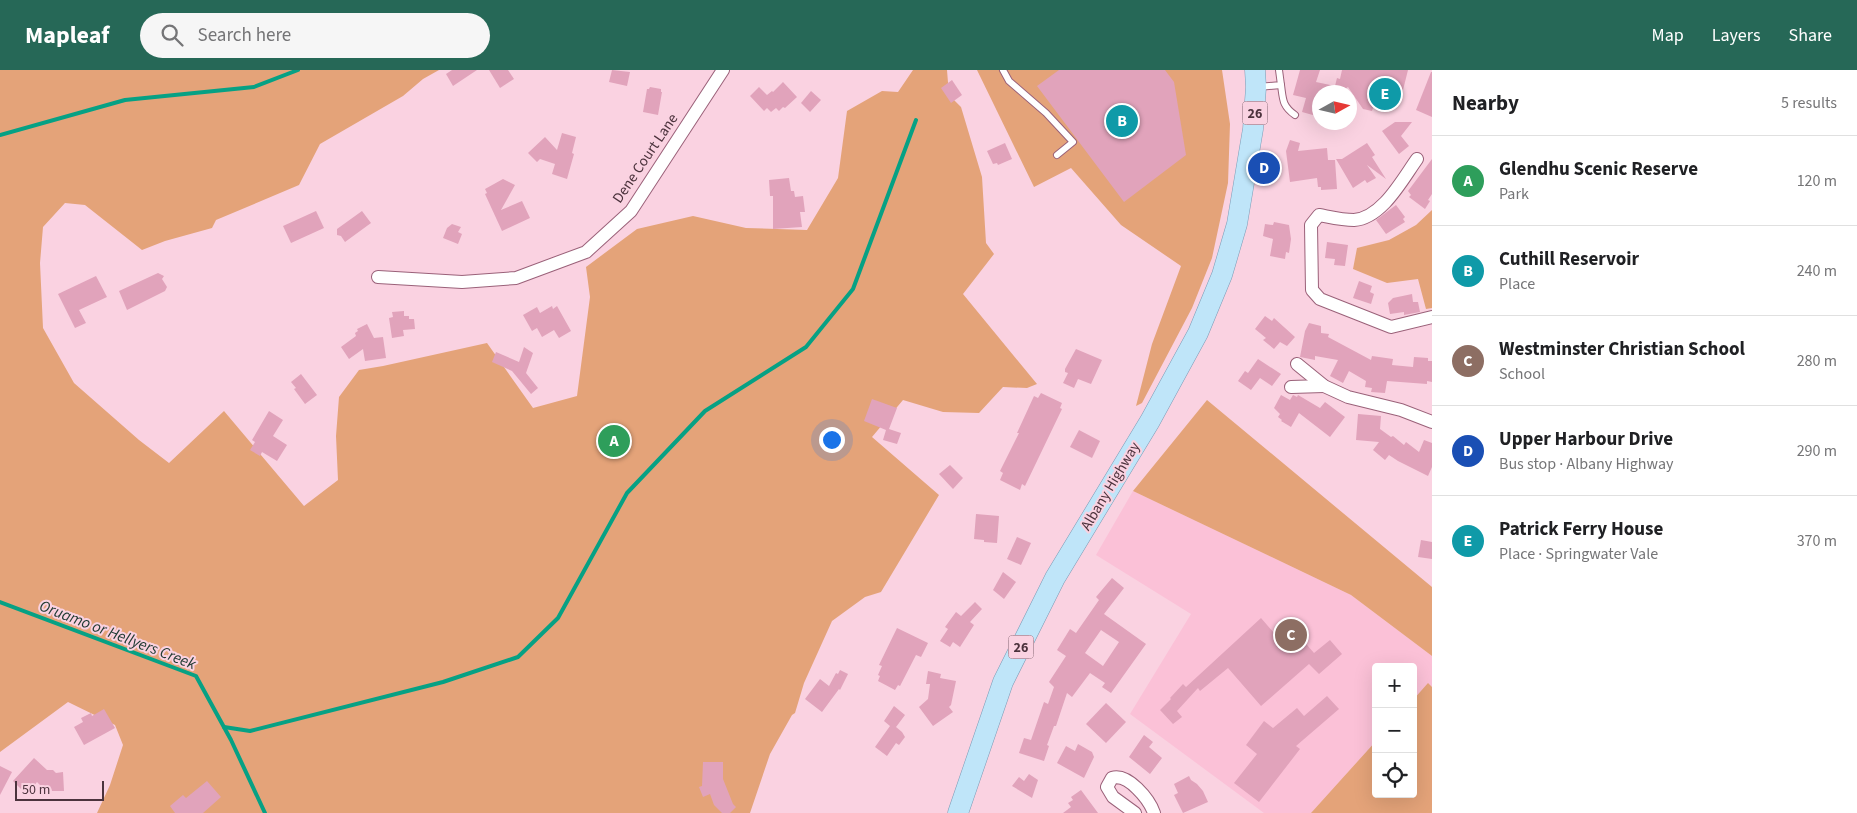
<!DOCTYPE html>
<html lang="en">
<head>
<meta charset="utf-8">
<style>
  :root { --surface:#fff; --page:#f6f6f6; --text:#202124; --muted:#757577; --line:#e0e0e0; --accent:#266857 }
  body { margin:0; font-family:"Source Sans 3",sans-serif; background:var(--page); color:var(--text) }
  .controls { position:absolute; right:15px; bottom:15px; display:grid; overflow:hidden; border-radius:5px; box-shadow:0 5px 20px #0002 }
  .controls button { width:45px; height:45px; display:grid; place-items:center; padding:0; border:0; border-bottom:1px solid var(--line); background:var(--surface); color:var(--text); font:25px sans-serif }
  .compass { position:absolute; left:1312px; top:15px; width:45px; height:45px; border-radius:50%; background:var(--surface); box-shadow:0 5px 20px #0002; rotate:82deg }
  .scale { position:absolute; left:15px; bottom:12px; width:89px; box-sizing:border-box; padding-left:5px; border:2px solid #4c333d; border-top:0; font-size:14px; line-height:18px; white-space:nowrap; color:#4c333d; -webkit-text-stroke:4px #fad2e1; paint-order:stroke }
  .you { position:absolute; left:831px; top:369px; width:18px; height:18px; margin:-12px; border:4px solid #fff; border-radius:50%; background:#1a73e8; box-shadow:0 0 0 8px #1a73e833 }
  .badge { display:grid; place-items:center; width:32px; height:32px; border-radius:50%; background:var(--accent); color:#fff; font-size:16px; font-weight:700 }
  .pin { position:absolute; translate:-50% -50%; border:2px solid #fff; box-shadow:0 1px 5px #0006 }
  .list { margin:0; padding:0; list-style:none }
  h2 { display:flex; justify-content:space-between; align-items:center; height:65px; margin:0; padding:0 20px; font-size:21px }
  h2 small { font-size:16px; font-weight:400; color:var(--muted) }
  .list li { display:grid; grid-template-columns:32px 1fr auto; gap:15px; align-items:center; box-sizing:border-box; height:90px; padding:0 20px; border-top:1px solid var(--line) }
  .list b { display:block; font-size:19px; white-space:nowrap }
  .list p { margin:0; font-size:16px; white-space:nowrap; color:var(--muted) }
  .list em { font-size:16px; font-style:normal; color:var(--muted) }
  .icon { flex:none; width:28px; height:28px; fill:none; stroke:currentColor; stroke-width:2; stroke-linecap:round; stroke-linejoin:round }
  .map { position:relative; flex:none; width:1432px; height:743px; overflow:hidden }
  header { display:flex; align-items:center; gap:30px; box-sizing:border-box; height:70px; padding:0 25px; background:var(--accent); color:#fff }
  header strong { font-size:24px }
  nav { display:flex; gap:28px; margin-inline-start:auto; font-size:18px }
  .search { width:350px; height:45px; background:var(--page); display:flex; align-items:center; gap:12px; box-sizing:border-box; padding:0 18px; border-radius:28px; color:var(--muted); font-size:19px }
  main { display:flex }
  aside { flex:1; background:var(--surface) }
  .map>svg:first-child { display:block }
  .built { fill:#fbc1d7 }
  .green { fill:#e4a379 }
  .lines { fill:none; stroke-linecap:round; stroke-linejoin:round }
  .stream { stroke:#06a184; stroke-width:4 }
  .building { fill:#e1a3bb; fill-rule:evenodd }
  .lane-casing { stroke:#9a6179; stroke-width:8 }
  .street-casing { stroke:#9a6179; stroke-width:14 }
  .primary-casing { stroke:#7b9bb5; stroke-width:21 }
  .lane { stroke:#fff; stroke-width:6 }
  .street { stroke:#fff; stroke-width:12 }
  .primary { stroke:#bfe5f9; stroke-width:20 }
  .labels { text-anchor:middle; stroke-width:4; stroke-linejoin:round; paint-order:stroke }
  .shield { fill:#fad2e1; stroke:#80636e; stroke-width:1 }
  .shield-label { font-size:14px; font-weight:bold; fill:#4c333d }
  .street-label { font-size:15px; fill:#4c333d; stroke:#fad2e1 }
  .water-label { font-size:16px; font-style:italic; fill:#1e3931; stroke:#fad2e1 }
</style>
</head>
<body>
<header>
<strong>Mapleaf</strong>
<div class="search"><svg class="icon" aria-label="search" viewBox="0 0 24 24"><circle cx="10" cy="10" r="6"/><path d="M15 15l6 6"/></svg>Search here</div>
<nav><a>Map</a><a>Layers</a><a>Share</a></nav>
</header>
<main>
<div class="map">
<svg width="1432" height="743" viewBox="0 0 1432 743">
  <rect width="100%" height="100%" fill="#fad2e1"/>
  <path class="built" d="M 1133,421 L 1351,525 L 1432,586 L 1432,617 L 1428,614 L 1413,630 L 1413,597 L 1376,597 L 1376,671 L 1311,743 L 1264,743 L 1130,644 L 1191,544 L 1096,485 Z"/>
  <g class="green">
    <path d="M 0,0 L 439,0 L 423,9 L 403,26 L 320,74 L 299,115 L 216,150 L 212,158 L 165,171 L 142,180 L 85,135 L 65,133 L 43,157 L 40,193 L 43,258 L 74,313 L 139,370 L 169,393 L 224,341 L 304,436 L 338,410 L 336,366 L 339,327 L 359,300 L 383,296 L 487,273 L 533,338 L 577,326 L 590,227 L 586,197 L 637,159 L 693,146 L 746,158 L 807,160 L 838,108 L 847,41 L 882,21 L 898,22 L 913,0 L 947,0 L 949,25 L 961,37 L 982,107 L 986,173 L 994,184 L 963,224 L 1037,314 L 1027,318 L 1003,317 L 979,343 L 943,342 L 903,330 L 872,367 L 939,425 L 881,522 L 865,527 L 832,551 L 804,613 L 795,643 L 792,645 L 770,684 L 750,743 L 97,743 L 110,715 L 123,675 L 115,655 L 68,632 L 0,682 Z"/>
    <path d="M 977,0 L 1222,0 L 1230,54 L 1228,113 L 1212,188 L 1192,238 L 1142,333 L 1136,336 L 1152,274 L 1181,196 L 1121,155 L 1071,98 L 1034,117 Z"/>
    <path d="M 1432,140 L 1432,238 L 1426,239 L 1418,209 L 1387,213 L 1353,199 L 1357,178 L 1389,170 L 1416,155 Z"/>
    <path d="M 1207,330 L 1432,517 L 1432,586 L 1351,525 L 1133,421 Z"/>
    <path d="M 1428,613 L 1432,617 L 1432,743 L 1311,743 L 1376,671 L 1376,724 L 1413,724 L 1413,630 Z"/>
  </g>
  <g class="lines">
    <g class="stream">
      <path d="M 0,65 L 125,30 L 254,17 L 298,0"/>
      <path d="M 0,532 L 196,606 L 231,670 L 265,743"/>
      <path d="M 224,657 L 250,661 L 443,612 L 518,587 L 558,548 L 627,423 L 705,341 L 806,277 L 853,219 L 916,50"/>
    </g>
  </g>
  <g class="building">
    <path d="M 452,0 L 477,0 L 453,16 L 446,4 Z"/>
    <path d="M 489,0 L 508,0 L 514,9 L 500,18 Z"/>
    <path d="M 612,0 L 630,2 L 627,16 L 609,12 Z"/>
    <path d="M 1059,0 L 1165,0 L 1174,12 L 1186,85 L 1124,132 L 1037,16 Z"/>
    <path d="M 1300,0 L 1320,0 L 1316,12 L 1335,16 L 1337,8 L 1340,9 L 1342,0 L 1408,0 L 1402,24 L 1384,37 L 1376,28 L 1372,41 L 1363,39 L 1348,17 L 1345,19 L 1344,22 L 1320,22 L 1320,47 L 1302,42 L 1306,28 L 1293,25 Z"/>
    <path d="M 1431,2 L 1432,2 L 1432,47 L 1416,40 Z"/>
    <path d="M 952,10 L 962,25 L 951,33 L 941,18 Z"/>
    <path d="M 783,12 L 797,27 L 785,38 L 783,37 L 779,41 L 776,38 L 771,42 L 767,38 L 764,41 L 750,26 L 759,17 L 767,25 L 772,21 L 773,22 Z"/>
    <path d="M 650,17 L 661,19 L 661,22 L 662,22 L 658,45 L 643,42 L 647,19 L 649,19 Z"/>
    <path d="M 811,21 L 821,30 L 810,42 L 801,33 Z"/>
    <path d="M 1395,52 L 1412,52 L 1401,66 L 1409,76 L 1399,84 L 1382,61 Z"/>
    <path d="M 562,63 L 576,67 L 572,83 L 574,84 L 567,109 L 552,104 L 555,94 L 540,89 L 537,92 L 528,83 L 545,67 L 557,80 Z"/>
    <path d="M 1290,70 L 1300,73 L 1298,81 L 1327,78 L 1328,90 L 1335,90 L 1337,119 L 1321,120 L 1321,117 L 1318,117 L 1317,108 L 1290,112 L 1286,81 Z"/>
    <path d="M 1005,73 L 1012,89 L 998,95 L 997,93 L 993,94 L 987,81 Z"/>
    <path d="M 1367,73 L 1375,85 L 1372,87 L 1386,109 L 1367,95 L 1376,108 L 1367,113 L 1365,110 L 1353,118 L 1336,89 L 1342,89 Z"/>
    <path d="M 1432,89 L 1432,124 L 1428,130 L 1430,131 L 1425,139 L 1409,127 L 1411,125 L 1408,121 Z"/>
    <path d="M 789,108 L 791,121 L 794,121 L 795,127 L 803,126 L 805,142 L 800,142 L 802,157 L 773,159 L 773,126 L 770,126 L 769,110 Z"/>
    <path d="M 503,109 L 515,115 L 501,140 L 522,131 L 530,148 L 502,161 L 485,124 L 487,123 L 485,119 Z"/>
    <path d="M 1396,135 L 1405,147 L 1403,149 L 1405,152 L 1386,164 L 1376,150 Z"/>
    <path d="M 316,141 L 324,158 L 291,173 L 283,156 Z"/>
    <path d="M 362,141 L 371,153 L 345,172 L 341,166 L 337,165 L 337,159 Z"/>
    <path d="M 1274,152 L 1289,155 L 1291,169 L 1289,183 L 1286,182 L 1285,189 L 1270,186 L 1273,169 L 1263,166 L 1265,154 L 1273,155 Z"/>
    <path d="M 452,154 L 461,157 L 458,162 L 462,164 L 458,174 L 443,168 L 447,158 Z"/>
    <path d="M 1327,172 L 1348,175 L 1345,196 L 1334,195 L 1335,189 L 1325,188 Z"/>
    <path d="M 158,203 L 164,206 L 162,209 L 167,217 L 165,221 L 127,240 L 119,221 Z"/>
    <path d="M 96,206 L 107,227 L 79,240 L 86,253 L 75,258 L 58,224 Z"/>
    <path d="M 1359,211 L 1372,216 L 1370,222 L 1374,224 L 1371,234 L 1353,228 Z"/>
    <path d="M 1412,224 L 1413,232 L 1418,232 L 1420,242 L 1404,245 L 1404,242 L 1390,244 L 1388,233 L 1393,228 Z"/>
    <path d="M 552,236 L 553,239 L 557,236 L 571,261 L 559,268 L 554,260 L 542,267 L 537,258 L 532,261 L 523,245 L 537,237 L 540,243 Z"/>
    <path d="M 404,241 L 404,246 L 409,246 L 409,249 L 414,249 L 415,259 L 403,260 L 404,266 L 392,268 L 389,248 L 393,247 L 392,242 Z"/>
    <path d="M 1265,246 L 1272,251 L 1274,248 L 1295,267 L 1287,276 L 1280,272 L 1274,279 L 1263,270 L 1266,268 L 1255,259 Z"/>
    <path d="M 1309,253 L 1321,256 L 1321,263 L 1329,264 L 1328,267 L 1371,290 L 1372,286 L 1393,289 L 1392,295 L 1413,297 L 1414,287 L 1428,288 L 1428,291 L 1432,291 L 1432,312 L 1427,311 L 1427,314 L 1387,311 L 1385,323 L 1371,322 L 1372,318 L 1365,317 L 1366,311 L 1349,301 L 1343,313 L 1330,306 L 1338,290 L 1315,286 L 1315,290 L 1300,287 L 1305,261 Z"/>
    <path d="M 367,254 L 374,268 L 383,267 L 386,288 L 365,291 L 363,279 L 349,289 L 341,277 L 356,266 L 355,263 L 358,261 L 357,259 Z"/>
    <path d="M 524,277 L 533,283 L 526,303 L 538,318 L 531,324 L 512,301 L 492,292 L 496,282 L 519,292 Z"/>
    <path d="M 1076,279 L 1102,290 L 1091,314 L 1078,309 L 1074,318 L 1063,313 L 1068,303 L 1065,302 L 1065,299 Z"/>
    <path d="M 1258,289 L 1281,304 L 1272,316 L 1260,308 L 1251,320 L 1238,311 L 1245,301 L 1248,303 Z"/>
    <path d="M 301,304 L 317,325 L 305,334 L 294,319 L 296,318 L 291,312 Z"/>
    <path d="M 1041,323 L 1062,333 L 1060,338 L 1062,339 L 1025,416 L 1022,414 L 1020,420 L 1000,410 L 1003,403 L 1000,401 L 1019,363 L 1017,363 L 1034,326 L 1038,328 Z"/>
    <path d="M 1281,325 L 1290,330 L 1293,325 L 1297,327 L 1298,325 L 1320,338 L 1325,332 L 1345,347 L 1330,367 L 1299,343 L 1291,357 L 1281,351 L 1282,350 L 1278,347 L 1280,344 L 1274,338 Z"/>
    <path d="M 872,329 L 897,338 L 889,359 L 901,363 L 897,374 L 883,370 L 886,360 L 864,351 Z"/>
    <path d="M 269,341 L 283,350 L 273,366 L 287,375 L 277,391 L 262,382 L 260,386 L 250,380 L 255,372 L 252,370 Z"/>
    <path d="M 1358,344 L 1381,346 L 1380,359 L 1391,367 L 1393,366 L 1404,375 L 1406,372 L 1419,382 L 1424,370 L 1432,373 L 1432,397 L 1428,406 L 1398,391 L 1389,385 L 1385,390 L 1373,380 L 1379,372 L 1356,370 Z"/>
    <path d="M 1079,360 L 1100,371 L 1092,388 L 1070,377 Z"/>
    <path d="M 950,395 L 963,408 L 953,419 L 939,404 Z"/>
    <path d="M 976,444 L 999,446 L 997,473 L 984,472 L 984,470 L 974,469 Z"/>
    <path d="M 1017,467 L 1031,473 L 1021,495 L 1007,489 Z"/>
    <path d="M 1421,470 L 1432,472 L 1432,489 L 1418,487 Z"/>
    <path d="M 1003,502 L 1016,512 L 1004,529 L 993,520 Z"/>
    <path d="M 1112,508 L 1124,518 L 1104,544 L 1146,574 L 1111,623 L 1102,617 L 1105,613 L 1090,603 L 1072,627 L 1067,623 L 1056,656 L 1054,656 L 1047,675 L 1049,676 L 1044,691 L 1019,683 L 1024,668 L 1031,670 L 1044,632 L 1048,634 L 1054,617 L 1049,612 L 1066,586 L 1057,580 L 1070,559 L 1076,563 L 1099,530 L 1096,527 ZM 1101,560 L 1119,572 L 1103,596 L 1085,583 Z"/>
    <path d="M 975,532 L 982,539 L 970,552 L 974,555 L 960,577 L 953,572 L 950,577 L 940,571 L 948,559 L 945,557 L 956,542 L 961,546 Z"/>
    <path d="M 1261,548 L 1288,579 L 1301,568 L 1314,583 L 1330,570 L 1342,584 L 1319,604 L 1309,594 L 1261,636 L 1228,598 L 1200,621 L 1198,618 L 1177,641 L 1182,647 L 1173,654 L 1160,640 L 1171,629 L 1170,628 L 1183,614 L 1186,617 Z"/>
    <path d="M 897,558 L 928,573 L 921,587 L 916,585 L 900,616 L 898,615 L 895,620 L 878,611 L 880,606 L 878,605 L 882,596 L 879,595 Z"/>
    <path d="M 840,600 L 848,604 L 840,620 L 839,619 L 822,642 L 805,629 L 820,609 L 829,616 L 836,603 L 838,604 Z"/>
    <path d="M 928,601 L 941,604 L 940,608 L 956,611 L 951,635 L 949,637 L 953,642 L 933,656 L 919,637 L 928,629 L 930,614 L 926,614 Z"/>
    <path d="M 1327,626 L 1339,639 L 1296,676 L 1300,679 L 1259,732 L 1234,713 L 1257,684 L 1246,675 L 1264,651 L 1273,658 L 1297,638 L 1304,646 Z"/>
    <path d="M 1106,633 L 1126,652 L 1106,673 L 1086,654 Z"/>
    <path d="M 894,636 L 905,645 L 896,657 L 902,662 L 905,667 L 899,675 L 896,673 L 887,686 L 875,677 L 890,656 L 884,651 Z"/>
    <path d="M 104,639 L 115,658 L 84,675 L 74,657 L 83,652 L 81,648 L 91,643 L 92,646 Z"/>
    <path d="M 1144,665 L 1153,672 L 1149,677 L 1162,688 L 1150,704 L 1129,687 Z"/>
    <path d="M 1078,674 L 1092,682 L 1094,687 L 1084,708 L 1057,693 L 1066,676 L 1075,681 Z"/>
    <path d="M 34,688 L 47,700 L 53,700 L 56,703 L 63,702 L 64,721 L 52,721 L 51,718 L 43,718 L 37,712 L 33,717 L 29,713 L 22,720 L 13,711 Z"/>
    <path d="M 703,692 L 723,692 L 723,709 L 733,734 L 736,737 L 730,743 L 722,743 L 714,735 L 710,724 L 703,727 L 699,717 L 702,716 Z"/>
    <path d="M 0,696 L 12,702 L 0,725 Z"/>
    <path d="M 1029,704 L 1038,710 L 1032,728 L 1012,716 L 1019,707 L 1024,711 Z"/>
    <path d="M 1189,706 L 1191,710 L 1197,714 L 1203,721 L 1208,732 L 1183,743 L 1174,725 L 1178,723 L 1174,714 Z"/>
    <path d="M 207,711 L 221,727 L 203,743 L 175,743 L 170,736 L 183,725 L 186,728 Z"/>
    <path d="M 1081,720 L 1098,743 L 1063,743 L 1071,737 L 1068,733 L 1073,730 L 1071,727 Z"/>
  </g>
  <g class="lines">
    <defs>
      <g id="lane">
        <path d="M 1003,0 L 1009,11 L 1046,43 L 1073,72 L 1057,85"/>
        <path d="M 1281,15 C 1283,29 1282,36 1295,45"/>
        <path d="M 1258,17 L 1281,15 L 1279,0"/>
      </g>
      <g id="street">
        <path d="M 1417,89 C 1402,110 1382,148 1354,150 C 1342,150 1330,147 1319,145 L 1311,155 L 1312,220 L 1320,229 L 1391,257 L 1432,247"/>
        <path d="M 378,207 L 462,212 L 516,208 L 586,182 L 631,141 L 723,0"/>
        <path d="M 1297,294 L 1324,316 L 1348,327 L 1401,340 L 1432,352"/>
        <path d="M 1291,317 L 1324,316"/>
        <path d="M 1135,743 L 1113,727 L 1107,717 L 1112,708 C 1128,703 1149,729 1154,743"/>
      </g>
      <path id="primary" d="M 958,743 L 1003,612 L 1055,508 L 1150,351 L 1198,263 L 1222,205 L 1237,154 L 1253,59 L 1256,17 L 1255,0"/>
    </defs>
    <use href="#lane" class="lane-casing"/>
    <use href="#street" class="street-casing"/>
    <use href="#primary" class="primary-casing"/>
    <use href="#lane" class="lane"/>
    <use href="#street" class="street"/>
    <use href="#primary" class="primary"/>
  </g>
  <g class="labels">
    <g class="shield">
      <rect x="1242.5" y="31.5" width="25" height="23" rx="4"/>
      <rect x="1008.5" y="565.5" width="25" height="23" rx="4"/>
    </g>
    <g class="shield-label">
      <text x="1255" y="48">26</text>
      <text x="1021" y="582">26</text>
    </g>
    <g class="street-label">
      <text transform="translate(645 88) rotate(-56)" y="5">Dene Court Lane</text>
      <text transform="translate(1110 416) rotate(-59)" y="5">Albany Highway</text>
    </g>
    <g class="water-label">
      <text transform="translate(118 564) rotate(21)" y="6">Oruamo or Hellyers Creek</text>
    </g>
  </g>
</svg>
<div class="controls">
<button>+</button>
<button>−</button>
<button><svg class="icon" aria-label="locate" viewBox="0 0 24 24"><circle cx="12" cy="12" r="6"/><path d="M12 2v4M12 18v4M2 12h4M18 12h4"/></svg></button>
</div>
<svg class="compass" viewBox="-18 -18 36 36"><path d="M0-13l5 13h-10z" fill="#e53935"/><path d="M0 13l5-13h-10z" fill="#757577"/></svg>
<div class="scale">50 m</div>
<div class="you"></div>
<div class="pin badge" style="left:614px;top:371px;background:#2e9e5b">A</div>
<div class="pin badge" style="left:1122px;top:51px;background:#0f9aa8">B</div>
<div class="pin badge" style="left:1291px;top:565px;background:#8d6e63">C</div>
<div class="pin badge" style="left:1264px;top:98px;background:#1a4fb4">D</div>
<div class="pin badge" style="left:1385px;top:24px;background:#0f9aa8">E</div>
</div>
<aside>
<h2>Nearby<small>5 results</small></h2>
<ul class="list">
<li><span class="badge" style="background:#2e9e5b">A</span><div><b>Glendhu Scenic Reserve</b><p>Park</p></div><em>120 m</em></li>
<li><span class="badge" style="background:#0f9aa8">B</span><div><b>Cuthill Reservoir</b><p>Place</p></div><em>240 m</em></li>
<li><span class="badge" style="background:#8d6e63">C</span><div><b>Westminster Christian School</b><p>School</p></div><em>280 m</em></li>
<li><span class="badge" style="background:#1a4fb4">D</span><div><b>Upper Harbour Drive</b><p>Bus stop · Albany Highway</p></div><em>290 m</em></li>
<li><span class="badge" style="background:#0f9aa8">E</span><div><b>Patrick Ferry House</b><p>Place · Springwater Vale</p></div><em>370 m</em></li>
</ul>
</aside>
</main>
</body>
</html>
